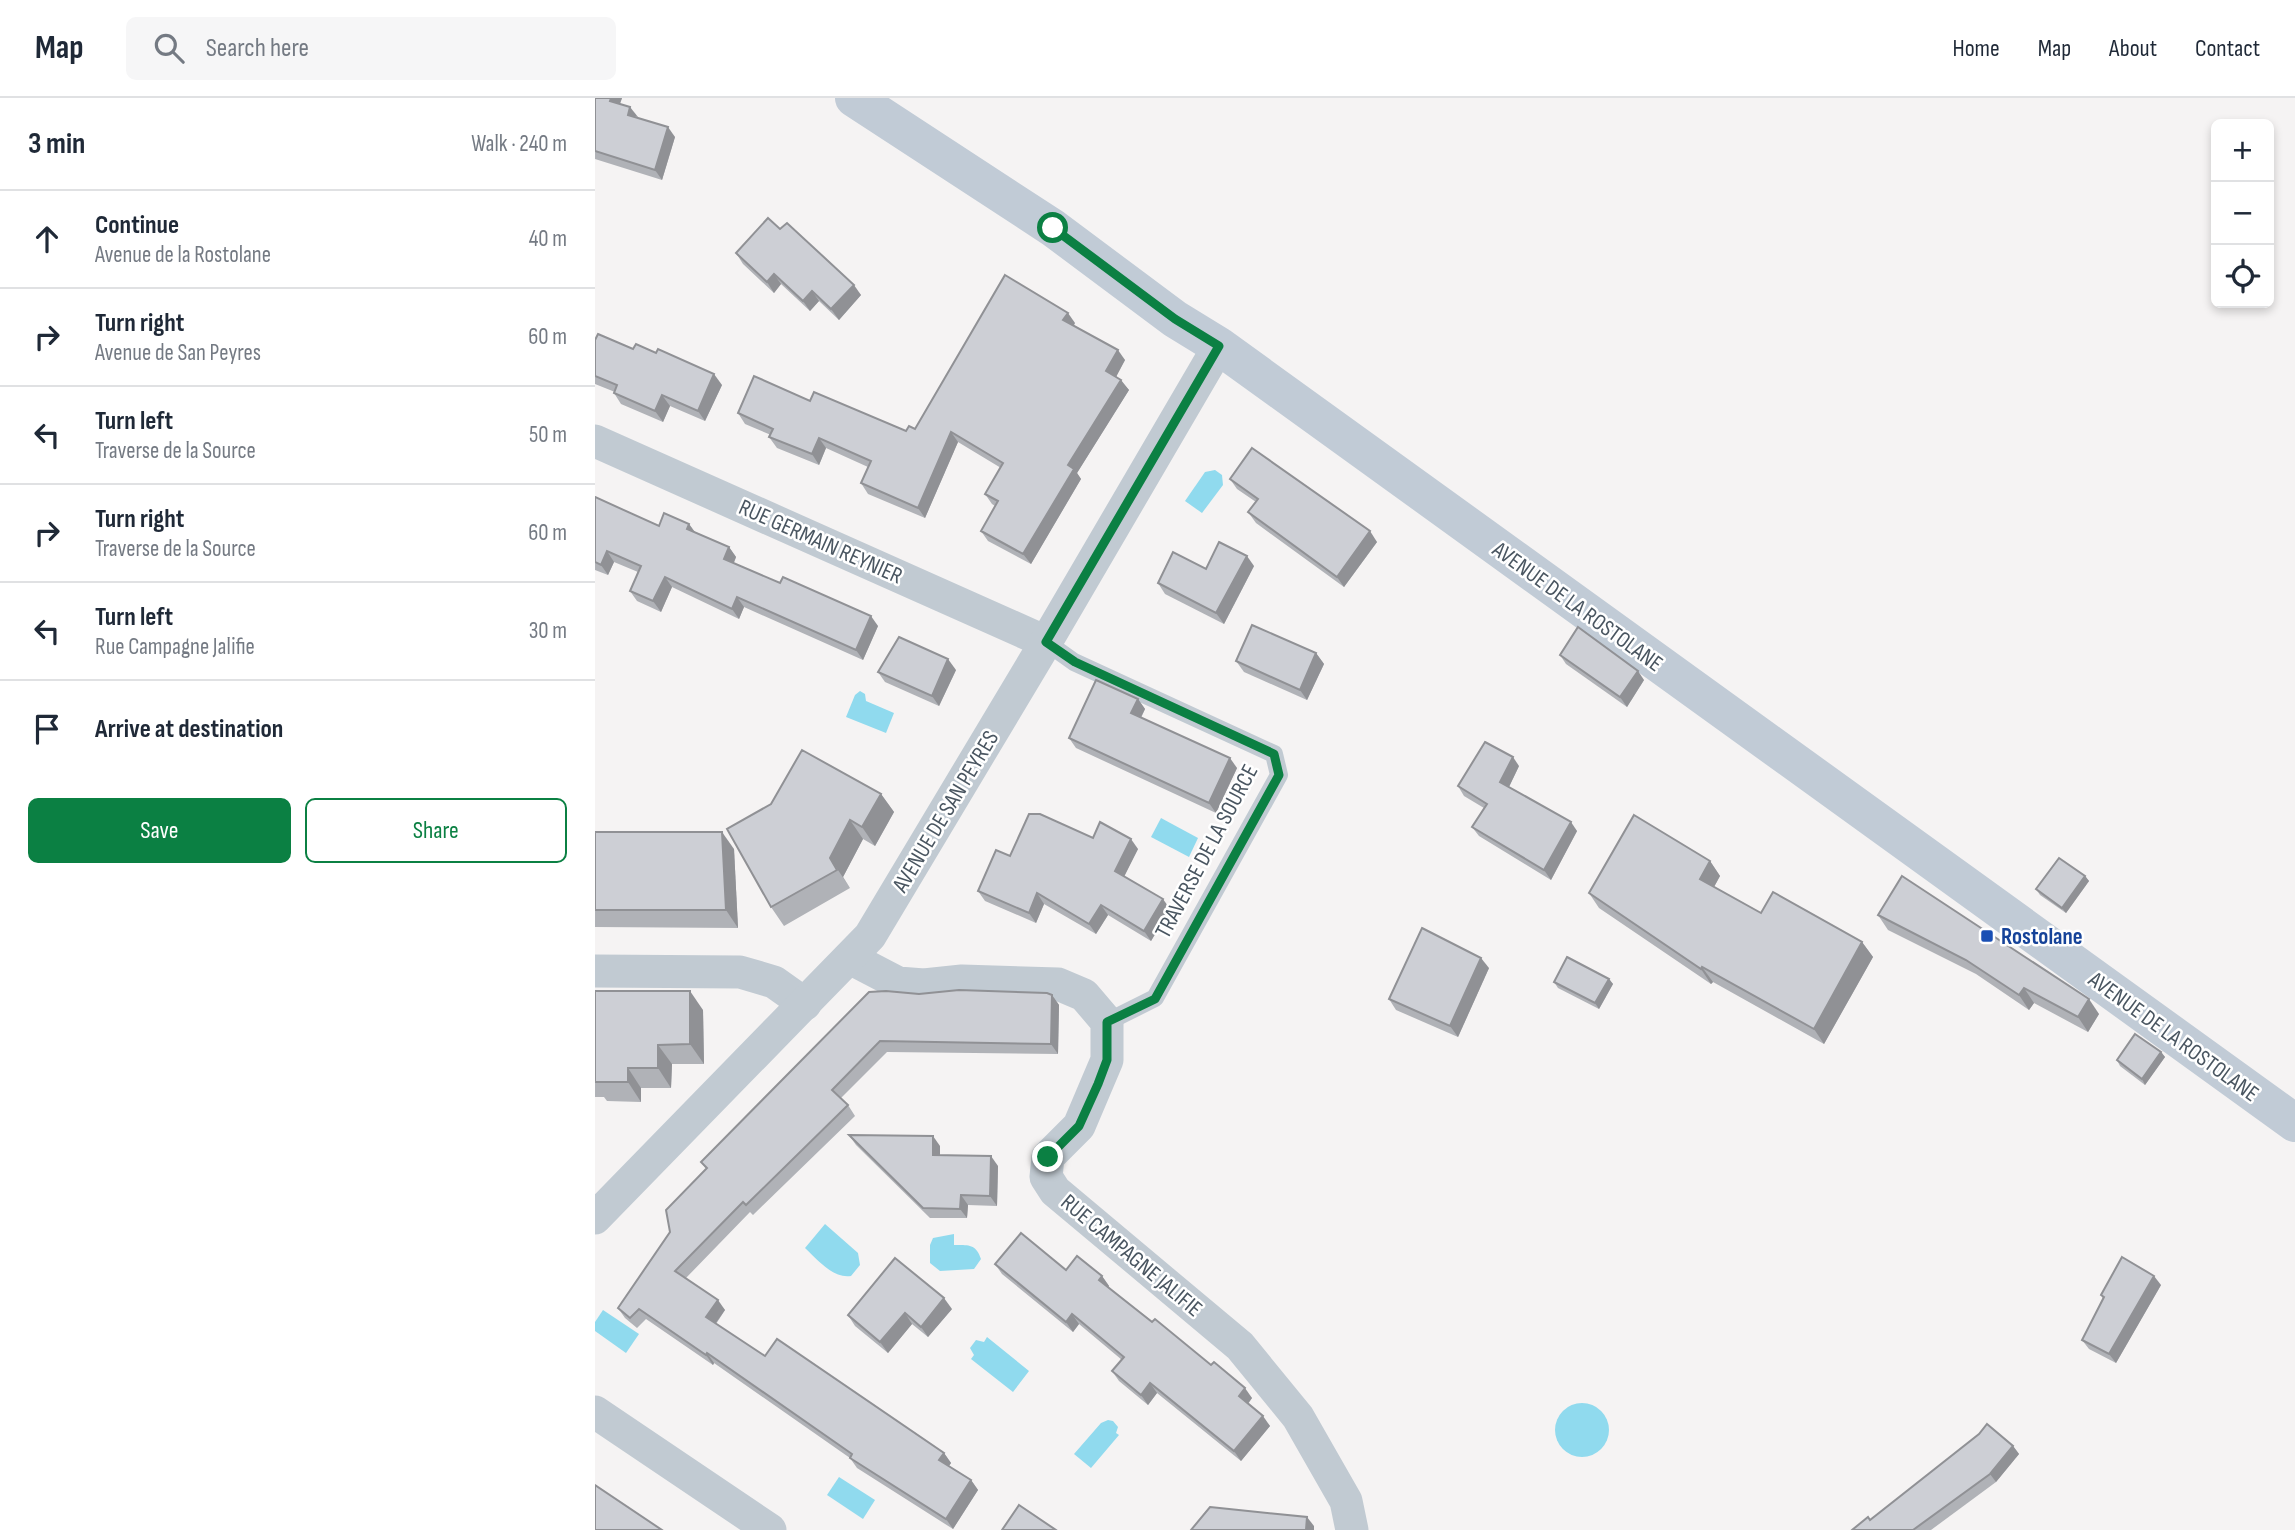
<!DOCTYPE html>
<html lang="en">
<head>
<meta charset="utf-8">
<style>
  :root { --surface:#fff; --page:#f6f6f7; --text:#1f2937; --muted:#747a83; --line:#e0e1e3; --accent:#0b8043 }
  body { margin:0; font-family:"Sofia Sans Condensed",sans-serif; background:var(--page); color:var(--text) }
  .controls { position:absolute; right:21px; top:21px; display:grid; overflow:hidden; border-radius:10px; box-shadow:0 4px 10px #0003 }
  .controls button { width:63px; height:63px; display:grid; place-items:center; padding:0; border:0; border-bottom:2px solid var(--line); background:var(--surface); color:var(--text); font:35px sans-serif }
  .stop { position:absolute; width:21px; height:21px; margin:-16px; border:5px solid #0b8043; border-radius:50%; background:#fff }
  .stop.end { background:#0b8043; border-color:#fff; box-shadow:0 2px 7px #0008 }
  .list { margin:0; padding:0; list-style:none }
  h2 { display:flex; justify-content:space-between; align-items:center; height:91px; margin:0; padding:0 28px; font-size:30px }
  h2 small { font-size:23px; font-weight:400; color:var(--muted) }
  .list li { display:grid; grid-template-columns:46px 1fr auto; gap:21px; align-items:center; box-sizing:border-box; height:98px; padding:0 28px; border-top:2px solid var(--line) }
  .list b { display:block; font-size:26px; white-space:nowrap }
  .list p { margin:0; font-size:23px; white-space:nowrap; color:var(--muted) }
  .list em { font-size:23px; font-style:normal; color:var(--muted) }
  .actions { display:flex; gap:14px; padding:21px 28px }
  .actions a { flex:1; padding:16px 0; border:2px solid var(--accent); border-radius:10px; text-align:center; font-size:24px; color:var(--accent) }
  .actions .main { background:var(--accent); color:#fff }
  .icon { flex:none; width:38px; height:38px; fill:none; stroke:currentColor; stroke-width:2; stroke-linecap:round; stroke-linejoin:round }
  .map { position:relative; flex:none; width:1700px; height:1432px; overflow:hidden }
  header { display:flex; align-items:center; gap:42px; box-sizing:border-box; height:98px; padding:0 35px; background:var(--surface); border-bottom:2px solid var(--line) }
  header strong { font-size:33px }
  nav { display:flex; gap:38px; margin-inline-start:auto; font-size:24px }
  .search { width:490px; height:63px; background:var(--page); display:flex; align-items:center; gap:18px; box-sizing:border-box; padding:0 24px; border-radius:10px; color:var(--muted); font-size:26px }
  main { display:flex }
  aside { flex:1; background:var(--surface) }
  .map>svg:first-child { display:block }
  .water { fill:#90daee }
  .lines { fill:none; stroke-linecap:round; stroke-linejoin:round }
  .lane { stroke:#c1cad2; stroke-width:18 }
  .street { stroke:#c1cad2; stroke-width:33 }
  .secondary { stroke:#c1cbd6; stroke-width:38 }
  .wall { fill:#b0b2b7 }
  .shaded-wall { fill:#909195 }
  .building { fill:#cdcfd5; stroke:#909195; stroke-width:2 }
  .route { stroke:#0b8043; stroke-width:9 }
  .transit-dot { fill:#1a4fb4; stroke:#fff; stroke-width:2.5 }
  .labels { text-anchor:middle; stroke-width:5; stroke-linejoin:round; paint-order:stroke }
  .street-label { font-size:23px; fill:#4a5661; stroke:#fff }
  .transit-label { font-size:23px; font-weight:bold; fill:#164399; stroke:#fff; text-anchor:start }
</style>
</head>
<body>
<header>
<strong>Map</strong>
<div class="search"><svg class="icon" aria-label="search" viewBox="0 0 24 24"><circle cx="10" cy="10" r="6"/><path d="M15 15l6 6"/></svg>Search here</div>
<nav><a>Home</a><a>Map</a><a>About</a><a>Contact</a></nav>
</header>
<main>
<aside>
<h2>3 min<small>Walk · 240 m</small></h2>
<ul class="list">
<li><svg class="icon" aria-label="ahead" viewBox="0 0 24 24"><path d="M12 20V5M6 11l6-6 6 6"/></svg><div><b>Continue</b><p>Avenue de la Rostolane</p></div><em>40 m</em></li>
<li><svg class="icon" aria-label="right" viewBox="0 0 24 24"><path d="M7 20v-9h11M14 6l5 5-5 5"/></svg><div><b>Turn right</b><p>Avenue de San Peyres</p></div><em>60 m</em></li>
<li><svg class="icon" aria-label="left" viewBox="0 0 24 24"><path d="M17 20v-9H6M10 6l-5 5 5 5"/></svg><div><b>Turn left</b><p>Traverse de la Source</p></div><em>50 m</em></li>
<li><svg class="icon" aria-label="right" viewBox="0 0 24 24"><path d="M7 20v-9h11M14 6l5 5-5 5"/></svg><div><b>Turn right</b><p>Traverse de la Source</p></div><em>60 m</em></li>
<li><svg class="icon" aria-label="left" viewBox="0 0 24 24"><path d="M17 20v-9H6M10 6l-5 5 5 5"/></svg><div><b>Turn left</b><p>Rue Campagne Jalifie</p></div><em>30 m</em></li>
<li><svg class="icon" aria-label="arrive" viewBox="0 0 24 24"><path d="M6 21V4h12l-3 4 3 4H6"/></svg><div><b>Arrive at destination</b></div></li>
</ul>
<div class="actions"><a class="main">Save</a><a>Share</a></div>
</aside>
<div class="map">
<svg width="1700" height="1432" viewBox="0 0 1700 1432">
  <rect width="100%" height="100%" fill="#f5f3f3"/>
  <g class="water">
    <path d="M 620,372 L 627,377 L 628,387 L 607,415 L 590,403 L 610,374 Z"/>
    <path d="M 265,593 L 270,596 L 271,603 L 299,615 L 291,635 L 251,619 L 260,597 Z"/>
    <path d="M 566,720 L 603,740 L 594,759 L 556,739 Z"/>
    <path d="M 230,1126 L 263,1155 L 265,1167 L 256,1178 C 238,1181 223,1162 210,1150 Z"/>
    <path d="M 359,1136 L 359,1147 C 374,1147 381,1146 386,1161 L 379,1171 L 345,1173 L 335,1165 L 335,1147 L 338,1140 Z"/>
    <path d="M 8,1212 L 44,1236 L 31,1255 L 0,1233 L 0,1224 Z"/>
    <path d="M 392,1239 L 434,1273 L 418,1294 L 376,1261 L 379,1257 L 375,1250 L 381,1242 L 389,1244 Z"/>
    <circle cx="987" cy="1332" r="27"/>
    <path d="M 513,1322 L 518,1323 L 523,1329 L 521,1335 L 524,1337 L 496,1370 L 479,1356 L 506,1325 Z"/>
    <path d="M 244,1379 L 280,1402 L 268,1421 L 232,1397 Z"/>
  </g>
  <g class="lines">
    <path class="lane" d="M 451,544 L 479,564 L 679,656 L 684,677 L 560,900 L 512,924"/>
    <g class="street">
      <path d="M 0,343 L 451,544"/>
      <path d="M 255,860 L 303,885 L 329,887 L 367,883 L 463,886 L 489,897 L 512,924 L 512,962 L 484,1028 L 453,1059 L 451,1079 L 460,1093 L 645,1248 L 703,1319 L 751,1403 L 757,1432"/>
      <path d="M 0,873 L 145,874 L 179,884 L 210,906"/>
      <path d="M 0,1120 L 275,838 L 451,544 L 624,248"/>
      <path d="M 0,1314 L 175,1432"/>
    </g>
    <path class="secondary" d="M 259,0 L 458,130 L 580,221 L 624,248 L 1700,1025"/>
  </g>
  <g class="wall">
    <path d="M 0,0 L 27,0 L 25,6 L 42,20 L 80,39 L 67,82 L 0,61 Z"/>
    <path d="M 185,131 L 266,197 L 244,222 L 224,203 L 215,213 L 186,186 L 179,195 L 148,166 L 141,155 Z"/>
    <path d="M 480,225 L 479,227 L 530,262 L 521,278 L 534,292 L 482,375 L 486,381 L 436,466 L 393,443 L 386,433 L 400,408 L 397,406 L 390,396 L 406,370 L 363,344 L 330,420 L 273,396 L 266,385 L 273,369 L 231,350 L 224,367 L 182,350 L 174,339 L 176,337 L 150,326 L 143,315 L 215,303 L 311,333 L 320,331 Z"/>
    <path d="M 0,242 L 38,251 L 127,287 L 110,323 L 75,308 L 68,324 L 26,306 L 19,295 L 20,294 L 0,286 Z"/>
    <path d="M 635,381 L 782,444 L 749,489 L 661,425 L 653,414 L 661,404 L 642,391 Z"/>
    <path d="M 0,399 L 64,428 L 94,426 L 100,434 L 134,449 L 141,459 L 139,465 L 283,528 L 268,562 L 149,509 L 144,521 L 77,489 L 66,514 L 42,503 L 35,493 L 43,474 L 19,464 L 13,477 L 0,472 Z"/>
    <path d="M 659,468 L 629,526 L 570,496 L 563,485 L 611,471 Z"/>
    <path d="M 721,555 L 729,566 L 712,602 L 649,574 L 641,563 Z"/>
    <path d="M 965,557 L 1049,582 L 1032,609 L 971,566 Z"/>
    <path d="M 361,572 L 344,608 L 290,584 L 283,574 Z"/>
    <path d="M 543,601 L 550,611 L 546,620 L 642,670 L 621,715 L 481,650 L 474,640 Z"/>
    <path d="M 924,668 L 914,689 L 982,733 L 956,782 L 884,738 L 877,729 L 889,710 L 869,698 L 863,688 Z"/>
    <path d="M 286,696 L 299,714 L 280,748 L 268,741 L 248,779 L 255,790 L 189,828 L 176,809 L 132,731 Z"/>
    <path d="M 0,734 L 139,751 L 143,830 L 0,829 Z"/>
    <path d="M 498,740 L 543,751 L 529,778 L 575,811 L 556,843 L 513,817 L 501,836 L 449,806 L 441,825 L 390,803 L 383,793 L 415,758 Z"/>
    <path d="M 1115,763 L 1125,778 L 1119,789 L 1166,815 L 1267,844 L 1278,859 L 1229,946 L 1118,884 L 1116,886 L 1004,810 L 994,795 Z"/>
    <path d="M 1490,778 L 1494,783 L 1471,815 L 1445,797 L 1441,791 Z"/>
    <path d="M 1283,817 L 1504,916 L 1493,934 L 1439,905 L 1434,912 L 1381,876 L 1293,832 Z"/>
    <path d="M 894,870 L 863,939 L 801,912 L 794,901 Z"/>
    <path d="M 1014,881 L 1018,886 L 1004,911 L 963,890 L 959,884 Z"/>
    <path d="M 0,893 L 108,912 L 109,966 L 77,966 L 76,990 L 46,990 L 46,1004 L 12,1003 L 9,999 L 0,999 Z"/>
    <path d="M 324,896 L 457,897 L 464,907 L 463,956 L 292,954 L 246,1000 L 253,1007 L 260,1018 L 158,1117 L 155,1114 L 91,1180 L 130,1212 L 121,1226 L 170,1258 L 349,1355 L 356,1365 L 354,1368 L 376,1382 L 383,1392 L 358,1431 L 262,1370 L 255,1360 L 119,1265 L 118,1267 L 51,1221 L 42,1230 L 30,1220 L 23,1210 L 75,1134 L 111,1071 L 106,1064 Z"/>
    <path d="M 1566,954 L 1570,959 L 1550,987 L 1525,968 L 1522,962 Z"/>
    <path d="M 254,1037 L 345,1048 L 345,1057 L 403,1068 L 402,1108 L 373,1107 L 372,1120 L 335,1120 L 261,1047 Z"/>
    <path d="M 400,1166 L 471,1172 L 507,1178 L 514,1188 L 513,1189 L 657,1300 L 653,1306 L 675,1328 L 646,1363 L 562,1295 L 553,1307 L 524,1283 L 517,1273 L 527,1262 L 484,1226 L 478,1234 L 407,1176 Z"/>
    <path d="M 1566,1187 L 1521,1265 L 1494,1251 L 1487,1242 L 1508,1201 L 1506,1197 Z"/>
    <path d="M 357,1211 L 333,1239 L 317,1226 L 293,1255 L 260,1228 L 253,1217 Z"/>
    <path d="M 1418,1348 L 1424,1356 L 1401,1384 L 1336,1432 L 1257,1432 Z"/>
  </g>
  <g class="shaded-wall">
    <path d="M 16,0 L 27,0 L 22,13 L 15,3 Z"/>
    <path d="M 35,9 L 43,19 L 33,17 Z"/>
    <path d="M 73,29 L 80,39 L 67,82 L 60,72 Z"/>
    <path d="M 179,176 L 186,186 L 179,195 L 172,184 Z"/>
    <path d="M 259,187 L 266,197 L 244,222 L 236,211 Z"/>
    <path d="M 217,193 L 224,203 L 215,213 L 208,203 Z"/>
    <path d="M 473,215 L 480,225 L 476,232 L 468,222 Z"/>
    <path d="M 523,252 L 530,262 L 519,283 L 511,273 Z"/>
    <path d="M 119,276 L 127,287 L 110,323 L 103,313 Z"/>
    <path d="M 526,282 L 534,292 L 482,375 L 486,381 L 436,466 L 428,456 L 473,367 Z"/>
    <path d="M 67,297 L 75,308 L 68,324 L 60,313 Z"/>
    <path d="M 356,334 L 363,344 L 330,420 L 323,410 Z"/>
    <path d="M 224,340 L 231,350 L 224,367 L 217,356 Z"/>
    <path d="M 94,426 L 101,436 L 92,431 Z"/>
    <path d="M 775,433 L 782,444 L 749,489 L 742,479 Z"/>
    <path d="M 134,449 L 141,459 L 136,471 L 129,461 Z"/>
    <path d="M 12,453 L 19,464 L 13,477 L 6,467 Z"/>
    <path d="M 652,458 L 659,468 L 629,526 L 621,515 Z"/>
    <path d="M 70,479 L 77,489 L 66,514 L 58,503 Z"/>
    <path d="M 142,499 L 149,509 L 144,521 L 137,511 Z"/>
    <path d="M 276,518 L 283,528 L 268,562 L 261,552 Z"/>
    <path d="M 721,555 L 729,566 L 712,602 L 705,592 Z"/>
    <path d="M 353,561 L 361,572 L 344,608 L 337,598 Z"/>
    <path d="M 1043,573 L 1049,582 L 1032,609 L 1025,599 Z"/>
    <path d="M 543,601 L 550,611 L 543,625 L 536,615 Z"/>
    <path d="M 918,659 L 924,668 L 912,693 L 905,684 Z"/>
    <path d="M 635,660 L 642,670 L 621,715 L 614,705 Z"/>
    <path d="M 286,696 L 299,714 L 280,748 L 267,729 Z"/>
    <path d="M 255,722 L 268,741 L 248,779 L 255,790 L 235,760 Z"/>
    <path d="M 976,724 L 982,733 L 956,782 L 949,772 Z"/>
    <path d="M 127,734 L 139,751 L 143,830 L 131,812 Z"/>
    <path d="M 536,741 L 543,751 L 527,783 L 520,773 Z"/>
    <path d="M 1115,763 L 1125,778 L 1115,796 L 1105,781 Z"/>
    <path d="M 1490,778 L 1494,783 L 1471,815 L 1467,810 Z"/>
    <path d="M 442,795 L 449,806 L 441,825 L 434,815 Z"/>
    <path d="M 568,801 L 575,811 L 556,843 L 549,833 Z"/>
    <path d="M 506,807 L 513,817 L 501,836 L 494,826 Z"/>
    <path d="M 1267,844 L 1278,859 L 1229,946 L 1219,931 Z"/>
    <path d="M 886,860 L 894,870 L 863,939 L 855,928 Z"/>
    <path d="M 1107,869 L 1118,884 L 1116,886 L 1106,871 Z"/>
    <path d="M 1014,881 L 1018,886 L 1004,911 L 1000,905 Z"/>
    <path d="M 1429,890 L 1439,905 L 1434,912 L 1424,897 Z"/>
    <path d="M 95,893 L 108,912 L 109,966 L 95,946 Z"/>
    <path d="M 457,897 L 464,907 L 463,956 L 456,946 Z"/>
    <path d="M 1494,901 L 1504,916 L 1493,934 L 1483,919 Z"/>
    <path d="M 63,947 L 77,966 L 76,990 L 63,970 Z"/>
    <path d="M 1566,954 L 1570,959 L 1550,987 L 1547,981 Z"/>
    <path d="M 33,970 L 46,990 L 46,1004 L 33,984 Z"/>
    <path d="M 338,1038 L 345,1048 L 345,1067 L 338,1057 Z"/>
    <path d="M 396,1058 L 403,1068 L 402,1108 L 395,1098 Z"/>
    <path d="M 366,1097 L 373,1107 L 372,1120 L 365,1111 Z"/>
    <path d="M 507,1178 L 514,1188 L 511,1192 L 504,1182 Z"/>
    <path d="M 1559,1178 L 1566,1187 L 1521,1265 L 1514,1256 Z"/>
    <path d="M 349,1200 L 357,1211 L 333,1239 L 326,1229 Z"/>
    <path d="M 123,1202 L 130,1212 L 118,1229 L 111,1219 Z"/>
    <path d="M 310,1215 L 317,1226 L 293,1255 L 285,1244 Z"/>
    <path d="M 477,1216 L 484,1226 L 478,1234 L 471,1224 Z"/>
    <path d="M 112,1255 L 119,1265 L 118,1267 L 111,1257 Z"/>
    <path d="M 555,1285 L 562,1295 L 553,1307 L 546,1297 Z"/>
    <path d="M 650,1290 L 657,1300 L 651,1308 L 644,1298 Z"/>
    <path d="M 668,1318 L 675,1328 L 646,1363 L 639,1353 Z"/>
    <path d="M 1418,1348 L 1424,1356 L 1401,1384 L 1395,1376 Z"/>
    <path d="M 349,1355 L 356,1365 L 351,1372 L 344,1362 Z"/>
    <path d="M 376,1382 L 383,1392 L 358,1431 L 351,1421 Z"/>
    <path d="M 712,1419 L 719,1428 L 719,1432 L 711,1432 Z"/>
  </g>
  <g class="building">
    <path d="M 0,0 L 16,0 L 15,3 L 35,9 L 33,17 L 73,29 L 60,72 L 0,53 Z"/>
    <path d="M 173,120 L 185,131 L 192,125 L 259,187 L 236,211 L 217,193 L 208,203 L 179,176 L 172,184 L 141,155 Z"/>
    <path d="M 410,177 L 473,215 L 468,222 L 523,252 L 511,273 L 526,282 L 473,367 L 479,371 L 428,456 L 386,433 L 403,403 L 390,396 L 408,365 L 356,334 L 323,410 L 266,385 L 276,363 L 224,340 L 217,356 L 174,339 L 178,331 L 143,315 L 159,278 L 215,303 L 219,294 L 311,333 L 314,328 L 320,331 Z"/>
    <path d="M 3,236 L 38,251 L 41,246 L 61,255 L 63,251 L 119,276 L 103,313 L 67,297 L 60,313 L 19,295 L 22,287 L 0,278 L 0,242 Z"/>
    <path d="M 657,350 L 775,433 L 742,479 L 653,414 L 663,401 L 635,381 Z"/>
    <path d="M 0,399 L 64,428 L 69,415 L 94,426 L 92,431 L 134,449 L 129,461 L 185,485 L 188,479 L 276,518 L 261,552 L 142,499 L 137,511 L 70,479 L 58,503 L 35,493 L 46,468 L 12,453 L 6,467 L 0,464 Z"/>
    <path d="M 624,444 L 652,458 L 621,515 L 563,485 L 578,454 L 611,471 Z"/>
    <path d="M 657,527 L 721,555 L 705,592 L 641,563 Z"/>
    <path d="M 983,529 L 1043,573 L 1025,599 L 965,557 Z"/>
    <path d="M 304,539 L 353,561 L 337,598 L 283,574 Z"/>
    <path d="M 501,582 L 543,601 L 536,615 L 635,660 L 614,705 L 474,640 Z"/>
    <path d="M 890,644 L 918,659 L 905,684 L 976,724 L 949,772 L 877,729 L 892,706 L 863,688 Z"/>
    <path d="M 207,652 L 286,696 L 267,729 L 255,722 L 235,760 L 242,772 L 176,809 L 132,731 L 176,706 Z"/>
    <path d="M 434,716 L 445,716 L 498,740 L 505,724 L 536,741 L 520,773 L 568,801 L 549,833 L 506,807 L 494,826 L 442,795 L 434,815 L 383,793 L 401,752 L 415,758 Z"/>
    <path d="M 1039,717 L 1115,763 L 1105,781 L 1166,815 L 1178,794 L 1267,844 L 1219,931 L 1107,869 L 1106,871 L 994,795 Z"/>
    <path d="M 0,734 L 127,734 L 131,812 L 0,812 Z"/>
    <path d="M 1464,760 L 1490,778 L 1467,810 L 1441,791 Z"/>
    <path d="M 1307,778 L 1494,901 L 1483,919 L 1429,890 L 1424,897 L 1371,862 L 1283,817 Z"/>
    <path d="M 827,830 L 886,860 L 855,928 L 794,901 Z"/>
    <path d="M 972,859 L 1014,881 L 1000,905 L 959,884 Z"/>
    <path d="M 364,892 L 452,895 L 457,897 L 456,946 L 285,943 L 237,992 L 253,1007 L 151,1107 L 148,1104 L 80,1173 L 123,1202 L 111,1219 L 170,1258 L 182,1241 L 349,1355 L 344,1362 L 376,1382 L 351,1421 L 255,1360 L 257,1356 L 112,1255 L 111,1257 L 44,1211 L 35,1220 L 23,1210 L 75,1134 L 71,1112 L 112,1070 L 106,1064 L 274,894 L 291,893 L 324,896 Z"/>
    <path d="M 0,893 L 95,893 L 95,946 L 63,947 L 63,970 L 33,970 L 33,984 L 0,984 Z"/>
    <path d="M 1540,936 L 1566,954 L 1547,981 L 1522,962 Z"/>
    <path d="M 254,1037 L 338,1038 L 338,1057 L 396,1058 L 395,1098 L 366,1097 L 365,1111 L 328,1110 Z"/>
    <path d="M 426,1135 L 471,1172 L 482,1158 L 507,1178 L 504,1182 L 557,1224 L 560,1221 L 616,1267 L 619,1264 L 650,1290 L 644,1298 L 668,1318 L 639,1353 L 555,1285 L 546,1297 L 517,1273 L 529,1259 L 477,1216 L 471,1224 L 400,1166 Z"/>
    <path d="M 1527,1159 L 1559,1178 L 1514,1256 L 1487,1242 L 1509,1199 L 1506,1197 Z"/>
    <path d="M 300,1160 L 349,1200 L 326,1229 L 310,1215 L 285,1244 L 253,1217 Z"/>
    <path d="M 1392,1326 L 1418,1348 L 1395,1376 L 1318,1432 L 1257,1432 L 1273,1419 L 1275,1422 L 1384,1336 Z"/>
    <path d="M 0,1387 L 67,1432 L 0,1432 Z"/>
    <path d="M 424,1407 L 461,1432 L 407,1432 Z"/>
    <path d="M 615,1409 L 712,1419 L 711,1432 L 596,1432 Z"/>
  </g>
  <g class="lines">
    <path class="route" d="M 453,1059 L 484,1028 L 503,986 L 512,962 L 512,924 L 560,901 L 684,677 L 679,656 L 480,564 L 451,544 L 624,248 L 580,221 L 458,130"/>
  </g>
  <rect class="transit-dot" x="1385" y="831" width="14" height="14" rx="3.5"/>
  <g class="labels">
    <g class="street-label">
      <text transform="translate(226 443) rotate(24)" y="8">RUE GERMAIN REYNIER</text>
      <text transform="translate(983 508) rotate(36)" y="8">AVENUE DE LA ROSTOLANE</text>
      <text transform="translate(350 713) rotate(-59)" y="8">AVENUE DE SAN PEYRES</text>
      <text transform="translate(611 753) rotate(-62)" y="8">TRAVERSE DE LA SOURCE</text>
      <text transform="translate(1579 938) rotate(36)" y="8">AVENUE DE LA ROSTOLANE</text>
      <text transform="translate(537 1157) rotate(40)" y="8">RUE CAMPAGNE JALIFIE</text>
    </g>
    <g class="transit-label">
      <text x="1406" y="846">Rostolane</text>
    </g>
  </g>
</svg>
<div class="controls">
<button>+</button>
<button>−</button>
<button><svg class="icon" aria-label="locate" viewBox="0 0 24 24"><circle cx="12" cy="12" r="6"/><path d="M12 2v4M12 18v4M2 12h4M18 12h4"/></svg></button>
</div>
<div class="stop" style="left:458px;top:130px"></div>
<div class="stop end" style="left:453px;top:1059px"></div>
</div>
</main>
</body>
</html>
